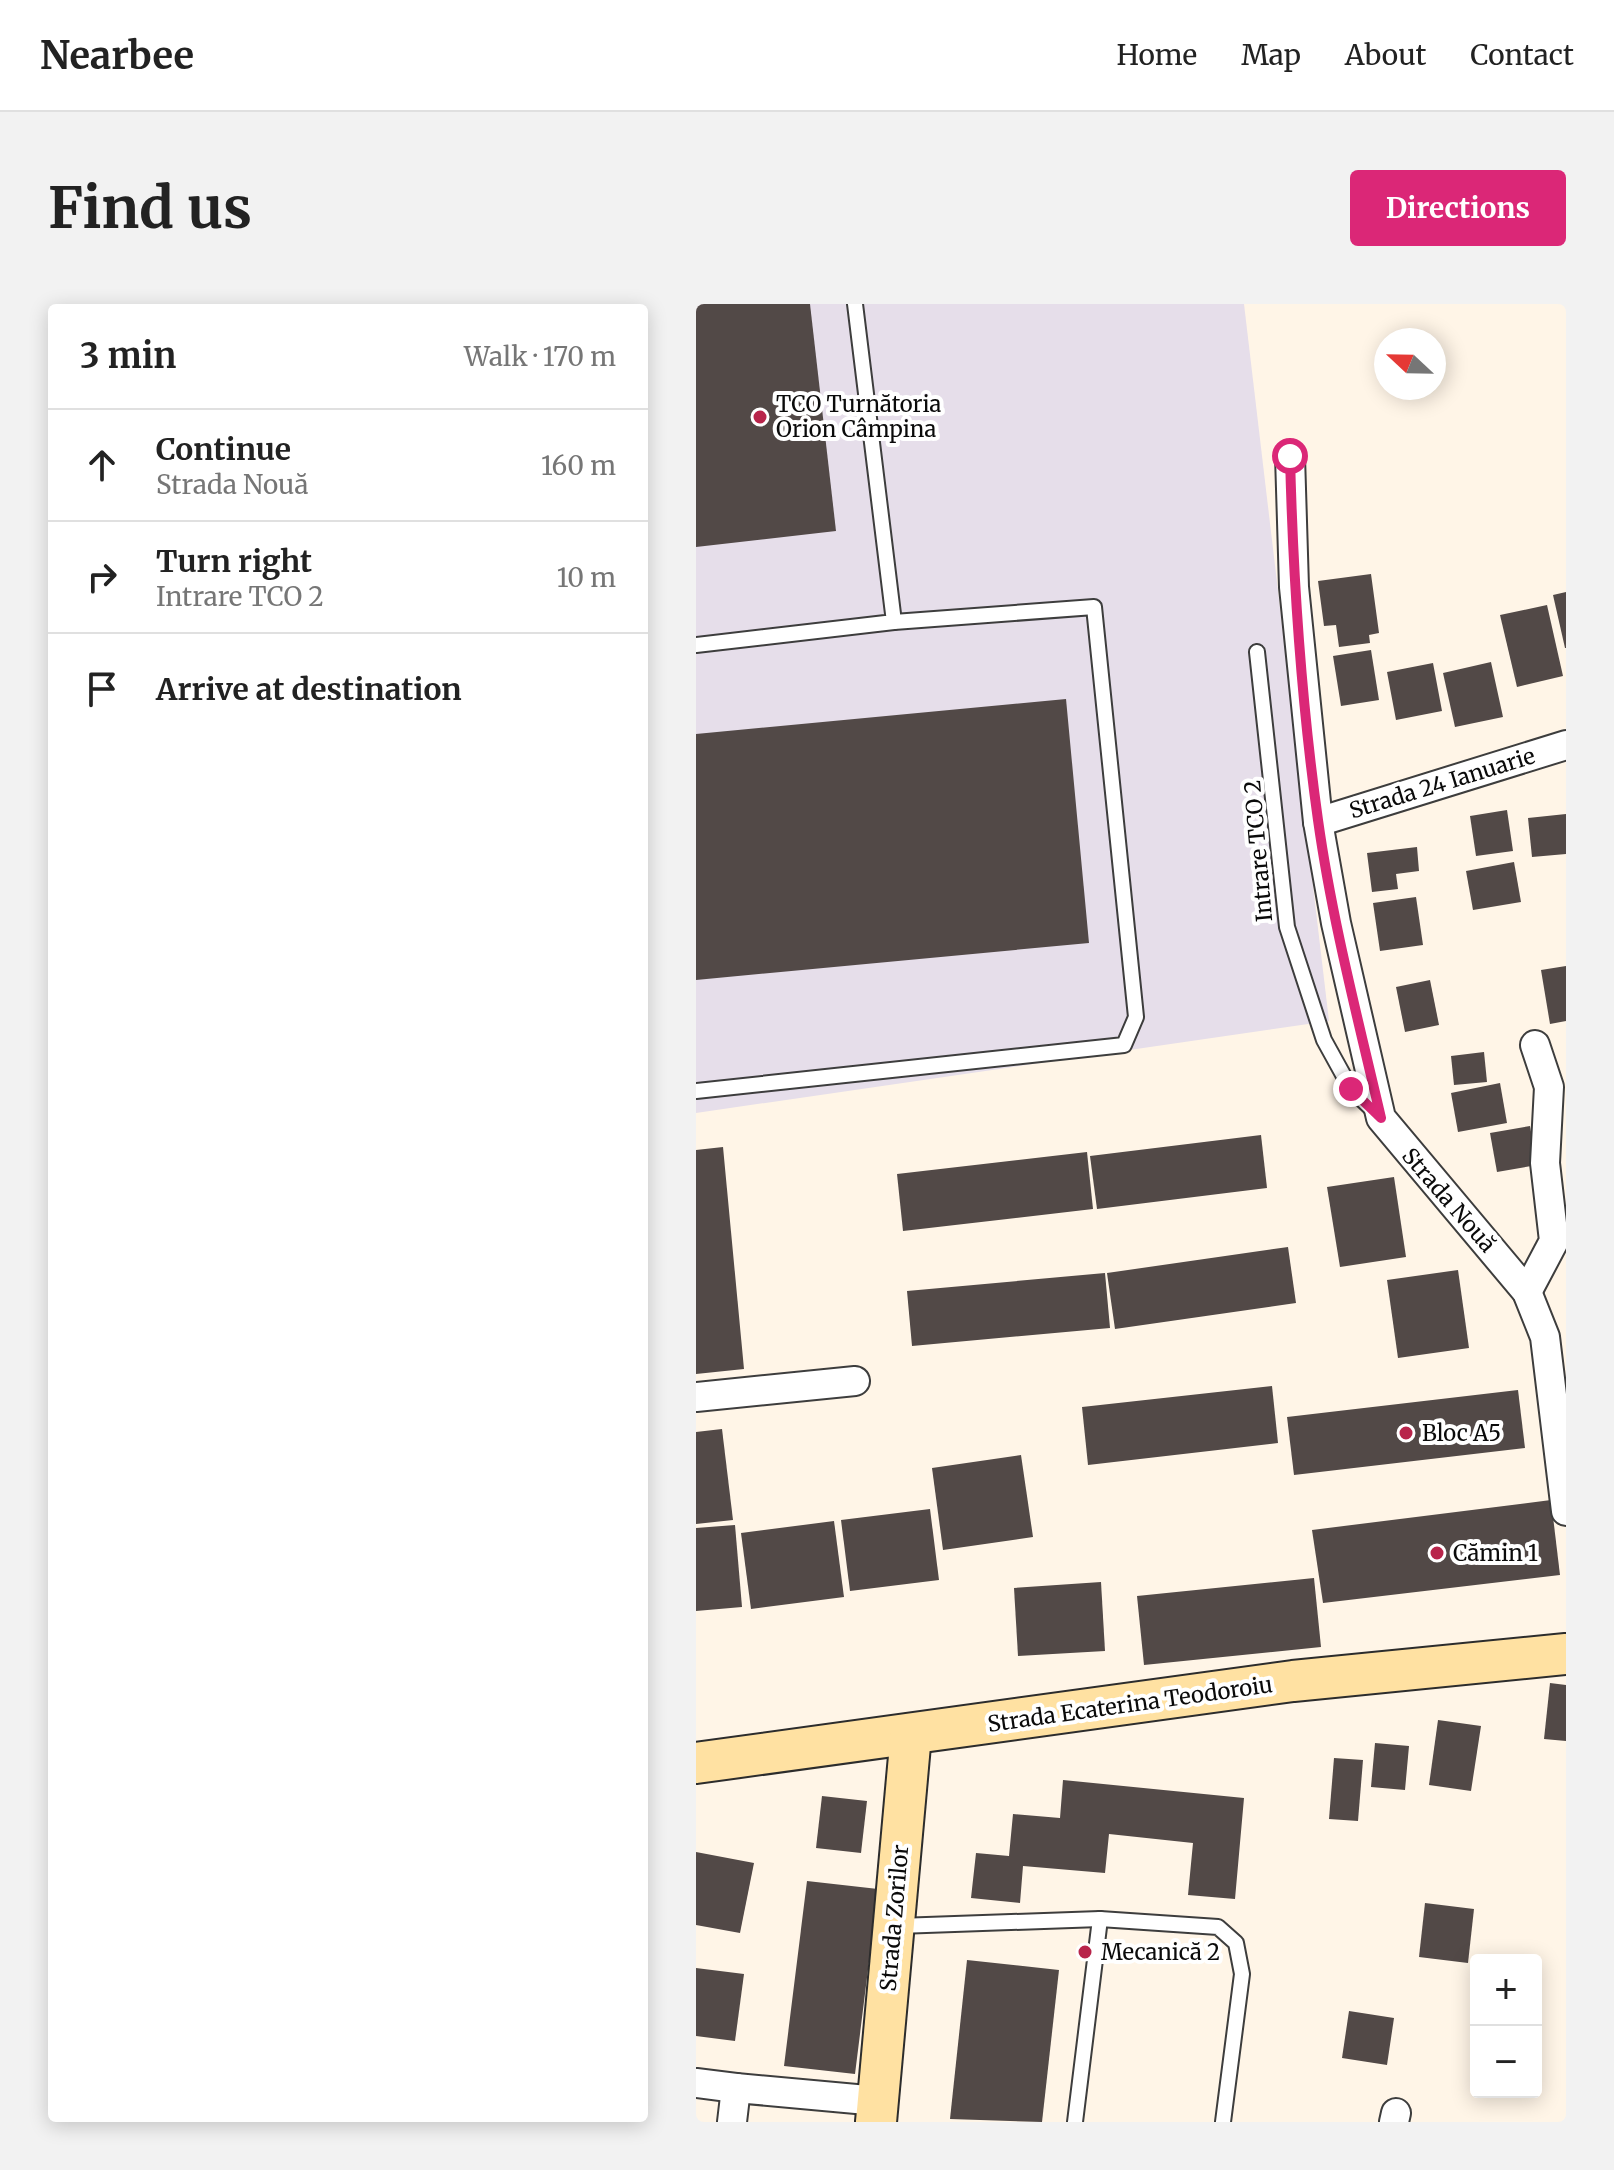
<!DOCTYPE html>
<html lang="en">
<head>
<meta charset="utf-8">
<style>
  :root { --surface:#fff; --page:#f2f2f2; --text:#222; --muted:#767676; --line:#e0e0e0; --accent:#db2777 }
  body { margin:0; font-family:Merriweather,serif; background:var(--page); color:var(--text) }
  .controls { position:absolute; right:24px; bottom:24px; display:grid; overflow:hidden; border-radius:8px; box-shadow:0 4px 20px #0003 }
  .controls button { width:72px; height:72px; display:grid; place-items:center; padding:0; border:0; border-bottom:2px solid var(--line); background:var(--surface); color:var(--text); font:40px sans-serif }
  .compass { position:absolute; left:678px; top:24px; width:72px; height:72px; border-radius:50%; background:var(--surface); box-shadow:0 4px 20px #0003; rotate:292deg }
  .stop { position:absolute; width:24px; height:24px; margin:-18px; border:6px solid #db2777; border-radius:50%; background:#fff }
  .stop.end { background:#db2777; border-color:#fff; box-shadow:0 2px 8px #0008 }
  .list { margin:0; padding:0; list-style:none }
  h2 { display:flex; justify-content:space-between; align-items:center; height:104px; margin:0; padding:0 32px; font-size:34px }
  h2 small { font-size:26px; font-weight:400; color:var(--muted) }
  .list li { display:grid; grid-template-columns:52px 1fr auto; gap:24px; align-items:center; box-sizing:border-box; height:112px; padding:0 32px; border-top:2px solid var(--line) }
  .list b { display:block; font-size:30px; white-space:nowrap }
  .list p { margin:0; font-size:26px; white-space:nowrap; color:var(--muted) }
  .list em { font-size:26px; font-style:normal; color:var(--muted) }
  .icon { flex:none; width:44px; height:44px; fill:none; stroke:currentColor; stroke-width:2; stroke-linecap:round; stroke-linejoin:round }
  .map { position:relative; flex:none; width:870px; height:1818px; overflow:hidden; border-radius:8px }
  header { display:flex; align-items:center; gap:48px; box-sizing:border-box; height:112px; padding:0 40px; background:var(--surface); border-bottom:2px solid var(--line) }
  header strong { font-size:38px }
  nav { display:flex; gap:44px; margin-inline-start:auto; font-size:28px }
  .intro { display:flex; align-items:center; justify-content:space-between; box-sizing:border-box; height:192px; padding:0 48px }
  h1 { margin:0; font-size:56px }
  .button { padding:20px 36px; border-radius:8px; background:var(--accent); color:#fff; font-size:28px; font-weight:700 }
  main { display:flex; gap:48px; padding:0 48px }
  aside { flex:1; background:var(--surface); border-radius:8px; box-shadow:0 4px 20px #0003 }
  .map>svg:first-child { display:block }
  .industrial { fill:#e6deea }
  .building { fill:#524947 }
  .lines { fill:none; stroke-linecap:round; stroke-linejoin:round }
  .lane-casing { stroke:#3d3d3d; stroke-width:18 }
  .street-casing { stroke:#3d3d3d; stroke-width:32 }
  .secondary-casing { stroke:#2c2c2c; stroke-width:44 }
  .lane { stroke:#fff; stroke-width:14 }
  .street { stroke:#fff; stroke-width:28 }
  .secondary { stroke:#ffe1a2; stroke-width:40 }
  .route { stroke:#db2777; stroke-width:10 }
  .poi-dot { fill:#b8244a; stroke:#fff; stroke-width:3 }
  .labels { text-anchor:middle; stroke-width:8; stroke-linejoin:round; paint-order:stroke }
  .poi-label { font-size:22px; fill:#0a0a0a; stroke:#fff; text-anchor:start }
  .street-label { font-size:22px; fill:#0a0a0a; stroke:#fff }
</style>
</head>
<body>
<header>
<strong>Nearbee</strong>
<nav><a>Home</a><a>Map</a><a>About</a><a>Contact</a></nav>
</header>
<div class="intro"><h1>Find us</h1><a class="button">Directions</a></div>
<main>
<aside>
<h2>3 min<small>Walk · 170 m</small></h2>
<ul class="list">
<li><svg class="icon" aria-label="ahead" viewBox="0 0 24 24"><path d="M12 20V5M6 11l6-6 6 6"/></svg><div><b>Continue</b><p>Strada Nouă</p></div><em>160 m</em></li>
<li><svg class="icon" aria-label="right" viewBox="0 0 24 24"><path d="M7 20v-9h11M14 6l5 5-5 5"/></svg><div><b>Turn right</b><p>Intrare TCO 2</p></div><em>10 m</em></li>
<li><svg class="icon" aria-label="arrive" viewBox="0 0 24 24"><path d="M6 21V4h12l-3 4 3 4H6"/></svg><div><b>Arrive at destination</b></div></li>
</ul>
</aside>
<div class="map">
<svg width="870" height="1818" viewBox="0 0 870 1818">
  <rect width="100%" height="100%" fill="#fff5e7"/>
  <path class="industrial" d="M 0,0 L 548,0 L 633,717 L 0,809 Z"/>
  <g class="building">
    <path d="M 0,0 L 114,0 L 140,227 L 0,243 Z"/>
    <path d="M 675,270 L 683,329 L 673,331 L 674,339 L 643,343 L 640,321 L 628,322 L 622,277 Z"/>
    <path d="M 870,288 L 870,344 L 869,344 L 857,291 Z"/>
    <path d="M 851,301 L 867,372 L 821,383 L 804,311 Z"/>
    <path d="M 675,346 L 683,396 L 645,402 L 637,352 Z"/>
    <path d="M 795,358 L 807,413 L 759,423 L 747,369 Z"/>
    <path d="M 737,359 L 746,407 L 700,416 L 691,368 Z"/>
    <path d="M 370,395 L 393,639 L 0,676 L 0,430 Z"/>
    <path d="M 811,506 L 817,547 L 780,552 L 774,512 Z"/>
    <path d="M 870,510 L 870,550 L 836,553 L 832,514 Z"/>
    <path d="M 721,543 L 723,567 L 700,570 L 702,585 L 676,588 L 671,549 Z"/>
    <path d="M 818,558 L 825,598 L 777,606 L 770,567 Z"/>
    <path d="M 720,593 L 727,641 L 684,647 L 677,599 Z"/>
    <path d="M 870,662 L 870,717 L 854,720 L 845,666 Z"/>
    <path d="M 734,676 L 743,721 L 709,728 L 700,683 Z"/>
    <path d="M 788,748 L 791,778 L 758,781 L 755,752 Z"/>
    <path d="M 804,779 L 811,819 L 762,828 L 755,789 Z"/>
    <path d="M 834,822 L 841,861 L 801,868 L 794,829 Z"/>
    <path d="M 565,831 L 571,884 L 401,905 L 394,852 Z"/>
    <path d="M 27,843 L 48,1065 L 0,1070 L 0,846 Z"/>
    <path d="M 391,848 L 397,905 L 207,927 L 201,870 Z"/>
    <path d="M 698,873 L 710,953 L 644,963 L 631,883 Z"/>
    <path d="M 592,943 L 600,999 L 419,1025 L 411,969 Z"/>
    <path d="M 762,966 L 773,1044 L 702,1054 L 691,976 Z"/>
    <path d="M 409,969 L 414,1024 L 216,1042 L 211,987 Z"/>
    <path d="M 576,1082 L 582,1139 L 392,1161 L 386,1103 Z"/>
    <path d="M 822,1086 L 829,1144 L 598,1171 L 591,1113 Z"/>
    <path d="M 26,1125 L 37,1216 L 0,1220 L 0,1128 Z"/>
    <path d="M 325,1151 L 337,1233 L 247,1246 L 236,1164 Z"/>
    <path d="M 855,1196 L 864,1271 L 627,1299 L 616,1226 Z"/>
    <path d="M 234,1205 L 243,1276 L 154,1287 L 145,1216 Z"/>
    <path d="M 138,1217 L 148,1293 L 55,1305 L 45,1229 Z"/>
    <path d="M 39,1221 L 46,1303 L 0,1307 L 0,1224 Z"/>
    <path d="M 618,1274 L 625,1343 L 448,1361 L 441,1292 Z"/>
    <path d="M 405,1278 L 409,1347 L 322,1352 L 318,1284 Z"/>
    <path d="M 854,1379 L 870,1381 L 870,1437 L 848,1435 Z"/>
    <path d="M 742,1416 L 785,1422 L 775,1487 L 733,1481 Z"/>
    <path d="M 679,1439 L 713,1442 L 709,1486 L 675,1483 Z"/>
    <path d="M 638,1454 L 667,1456 L 662,1517 L 633,1515 Z"/>
    <path d="M 367,1476 L 548,1494 L 539,1595 L 492,1591 L 497,1539 L 413,1530 L 409,1569 L 327,1562 L 324,1599 L 275,1594 L 280,1549 L 313,1552 L 317,1510 L 364,1514 Z"/>
    <path d="M 126,1492 L 171,1497 L 165,1549 L 120,1544 Z"/>
    <path d="M 0,1548 L 58,1559 L 44,1629 L 0,1621 Z"/>
    <path d="M 111,1577 L 182,1585 L 159,1770 L 88,1762 Z"/>
    <path d="M 729,1599 L 778,1605 L 772,1659 L 723,1653 Z"/>
    <path d="M 271,1656 L 363,1666 L 346,1818 L 254,1815 Z"/>
    <path d="M 0,1664 L 48,1670 L 39,1737 L 0,1732 Z"/>
    <path d="M 653,1707 L 698,1714 L 691,1761 L 646,1754 Z"/>
  </g>
  <g class="lines">
    <defs>
      <g id="lane">
        <path d="M 0,341 L 198,318 L 159,0"/>
        <path d="M 561,348 L 591,623 L 628,736 L 655,785 L 678,807"/>
        <path d="M 0,787 L 428,741 L 440,713 L 398,303 L 198,318"/>
        <path d="M 202,1622 L 404,1615 L 522,1623 L 540,1639 L 546,1670 L 527,1818"/>
        <path d="M 379,1818 L 404,1615"/>
      </g>
      <g id="street">
        <path d="M 594,152 L 598,283 L 622,518 L 640,619 L 685,814 L 831,988 L 849,1033 L 870,1207"/>
        <path d="M 622,518 L 870,441"/>
        <path d="M 831,988 L 858,937 L 849,859 L 853,783 L 839,741"/>
        <path d="M 0,1093 L 159,1077"/>
        <path d="M 0,1779 L 40,1784"/>
        <path d="M 36,1818 L 40,1784 L 182,1797"/>
        <path d="M 698,1818 L 700,1809"/>
      </g>
      <g id="secondary">
        <path d="M 0,1459 L 597,1377 L 870,1350"/>
        <path d="M 180,1818 L 215,1430"/>
      </g>
    </defs>
    <use href="#lane" class="lane-casing"/>
    <use href="#street" class="street-casing"/>
    <use href="#secondary" class="secondary-casing"/>
    <use href="#lane" class="lane"/>
    <use href="#street" class="street"/>
    <use href="#secondary" class="secondary"/>
  </g>
  <g class="lines">
    <path class="route" d="M 594,152 C 597,274 605,395 622,516 C 636,616 662,715 685,814 L 655,785"/>
  </g>
  <g class="poi-dot">
    <circle cx="64" cy="113" r="8"/>
    <circle cx="710" cy="1129" r="8"/>
    <circle cx="741" cy="1249" r="8"/>
    <circle cx="389" cy="1648" r="8"/>
  </g>
  <g class="labels">
    <g class="poi-label">
      <text x="80" y="108">TCO Turnătoria<tspan x="80" dy="25">Orion Câmpina</tspan></text>
      <text x="726" y="1137">Bloc A5</text>
      <text x="757" y="1257">Cămin 1</text>
      <text x="405" y="1656">Mecanică 2</text>
    </g>
    <g class="street-label">
      <text transform="translate(746 479) rotate(-17)" y="8">Strada 24 Ianuarie</text>
      <text transform="translate(562 547) rotate(-95)" y="8">Intrare TCO 2</text>
      <text transform="translate(753 896) rotate(49)" y="8">Strada Nouă</text>
      <text transform="translate(434 1400) rotate(-8)" y="8">Strada Ecaterina Teodoroiu</text>
      <text transform="translate(198 1614) rotate(-85)" y="8">Strada Zorilor</text>
    </g>
  </g>
</svg>
<div class="controls">
<button>+</button>
<button>−</button>
</div>
<svg class="compass" viewBox="-18 -18 36 36"><path d="M0-13l5 13h-10z" fill="#e53935"/><path d="M0 13l5-13h-10z" fill="#767676"/></svg>
<div class="stop" style="left:594px;top:152px"></div>
<div class="stop end" style="left:655px;top:785px"></div>
</div>
</main>
</body>
</html>
